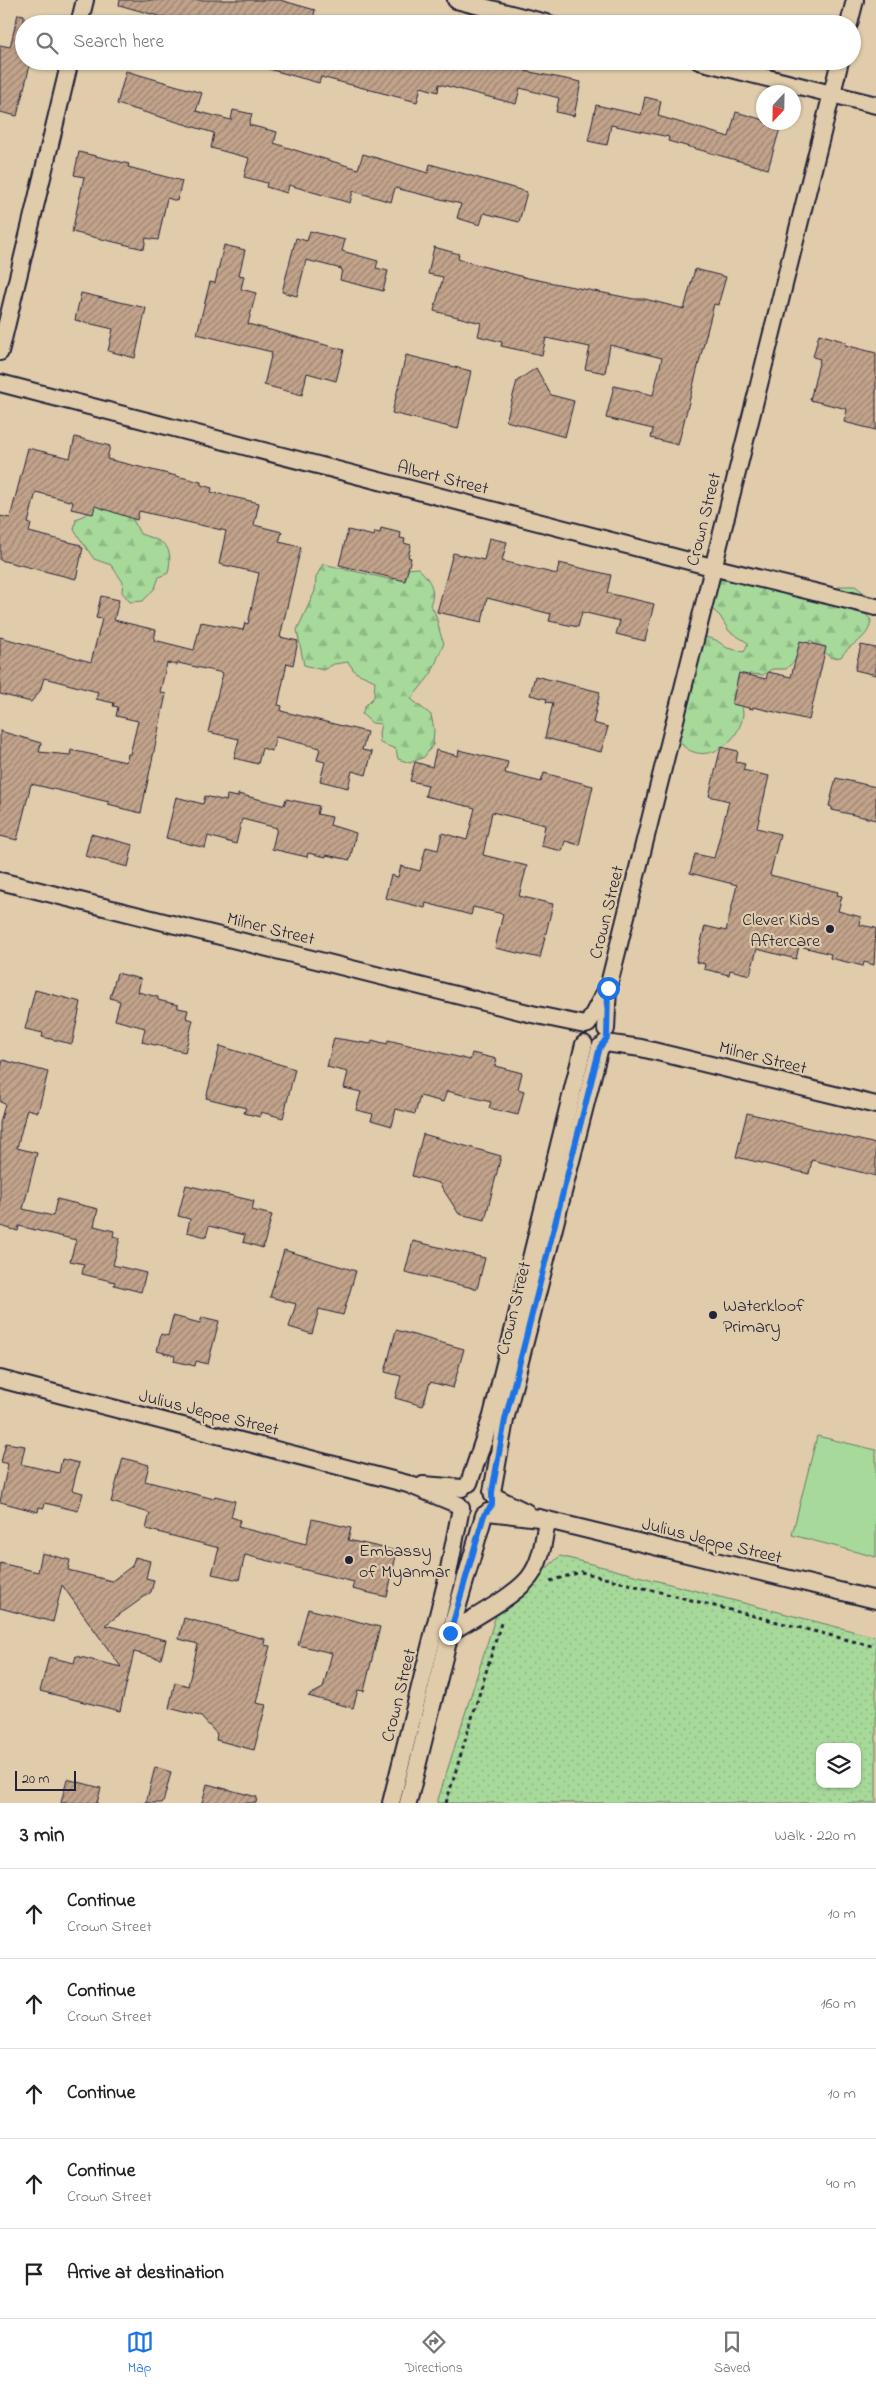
<!DOCTYPE html>
<html lang="en">
<head>
<meta charset="utf-8">
<style>
  :root { --surface:#fff; --page:#f2f2f2; --text:#202124; --muted:#757577; --line:#e0e0e0; --accent:#1a73e8 }
  body { margin:0; font-family:"Indie Flower",sans-serif; background:var(--page); color:var(--text) }
  .controls { position:absolute; right:15px; bottom:15px; display:grid; overflow:hidden; border-radius:10px; box-shadow:0 1px 4px #0004 }
  .controls button { width:45px; height:45px; display:grid; place-items:center; padding:0; border:0; border-bottom:1px solid var(--line); background:var(--surface); color:var(--text); font:25px sans-serif }
  .compass { position:absolute; left:756px; top:85px; width:45px; height:45px; border-radius:50%; background:var(--surface); box-shadow:0 1px 4px #0004; rotate:202deg }
  .scale { position:absolute; left:15px; bottom:12px; width:61px; box-sizing:border-box; padding-left:5px; border:2px solid #22223b; border-top:0; font-size:14px; line-height:18px; white-space:nowrap; color:#22223b; -webkit-text-stroke:4px #e0cbaa; paint-order:stroke }
  .stop { position:absolute; width:15px; height:15px; margin:-11px; border:4px solid #1a73e8; border-radius:50%; background:#fff }
  .stop.end { background:#1a73e8; border-color:#fff; box-shadow:0 1px 5px #0008 }
  .list { margin:0; padding:0; list-style:none }
  h2 { display:flex; justify-content:space-between; align-items:center; height:65px; margin:0; padding:0 20px; font-size:21px }
  h2 small { font-size:16px; font-weight:400; color:var(--muted) }
  .list li { display:grid; grid-template-columns:32px 1fr auto; gap:15px; align-items:center; box-sizing:border-box; height:90px; padding:0 20px; border-top:1px solid var(--line) }
  .list b { display:block; font-size:19px; white-space:nowrap }
  .list p { margin:0; font-size:16px; white-space:nowrap; color:var(--muted) }
  .list em { font-size:16px; font-style:normal; color:var(--muted) }
  .icon { flex:none; width:28px; height:28px; fill:none; stroke:currentColor; stroke-width:2; stroke-linecap:round; stroke-linejoin:round }
  .map { position:relative; flex:none; width:876px; height:1803px; overflow:hidden }
  .search { position:absolute; background:var(--surface); box-shadow:0 1px 4px #0004; left:15px; right:15px; top:15px; height:55px; display:flex; align-items:center; gap:12px; box-sizing:border-box; padding:0 18px; border-radius:28px; color:var(--muted); font-size:19px }
  .sheet { height:515px; background:var(--surface) }
  nav { display:flex; justify-content:space-around; align-items:center; box-sizing:border-box; height:70px; border-top:1px solid var(--line); background:var(--surface); font-size:14px; color:var(--muted) }
  nav a { display:grid; justify-items:center; gap:2px }
  nav .on { color:var(--accent) }
  .map>svg:first-child { display:block }
  .grass { fill:#a7d99a; stroke:#647e6a }
  .forest { fill:url(#forest-firs); stroke:#647e6a }
  .park { fill:url(#park-dots); stroke:#647e6a; fill-rule:evenodd }
  .building { fill:url(#building-hatch); stroke:#22223b }
  .lines { fill:none; stroke-linecap:round; stroke-linejoin:round }
  .street-casing { stroke:#22223b; stroke-width:20 }
  .path { stroke:#22223b; stroke-width:3; stroke-dasharray:4 4; stroke-linecap:butt }
  .street { stroke:#e0cbaa; stroke-width:16 }
  .route { stroke:#1a73e8; stroke-width:6 }
  .poi-dot { fill:#22223b; stroke:#e0cbaa; stroke-width:2 }
  .labels { text-anchor:middle; stroke-width:4.5; stroke-linejoin:round; paint-order:stroke }
  .street-label { font-size:18px; fill:#22223b; stroke:#e0cbaa }
  .poi-label { font-size:18px; fill:#22223b; stroke:#e0cbaa; text-anchor:start }
</style>
</head>
<body>
<div class="map">
<svg width="876" height="1803" viewBox="0 0 876 1803">
  <defs>
    <pattern id="forest-firs" width="22" height="20" patternUnits="userSpaceOnUse" patternTransform="scale(1.25)"><rect width="22" height="20" fill="#a7d99a"/><path d="M5 1l3.5 6h-7zM16 11l3.5 6h-7z" fill="#8fba86"/></pattern>
    <pattern id="park-dots" width="8" height="8" patternUnits="userSpaceOnUse" patternTransform="scale(1.25)"><rect width="8" height="8" fill="#a7d99a"/><path d="M2 2h.1M6 6h.1" fill="none" stroke="#8fba86" stroke-width="1.8" stroke-linecap="round"/></pattern>
    <pattern id="building-hatch" width="6" height="6" patternUnits="userSpaceOnUse" patternTransform="scale(1.25)"><rect width="6" height="6" fill="#c2a38b"/><path d="M-1 1l2-2M0 6l6-6M5 7l2-2" fill="none" stroke="#9d8473"/></pattern>
  </defs>
  <rect width="100%" height="100%" fill="#e0cbaa"/>
  <filter id="ink" filterUnits="userSpaceOnUse"><feTurbulence type="fractalNoise" baseFrequency=".02" numOctaves="2"/><feDisplacementMap in="SourceGraphic" scale="10" xChannelSelector="R" yChannelSelector="G"/><feConvolveMatrix kernelMatrix="1 2 1 2 8 2 1 2 1" color-interpolation-filters="sRGB"/></filter>
  <g filter="url(#ink)">
    <path class="grass" d="M 817,1436 L 876,1450 L 876,1557 L 792,1535 Z"/>
    <g class="forest">
      <path d="M 102,496 L 123,499 L 140,534 C 165,542 174,545 168,573 L 159,577 L 155,588 L 143,601 L 130,602 L 122,592 L 123,582 L 111,565 L 94,559 L 74,530 L 76,519 L 87,514 Z"/>
      <path d="M 323,564 L 393,580 L 406,569 L 418,568 C 429,579 437,589 430,605 C 439,615 437,630 444,643 L 431,674 L 411,699 L 431,715 L 434,729 L 433,745 L 424,757 L 410,763 L 398,759 L 396,749 L 380,743 L 379,733 L 381,724 L 372,723 L 362,714 L 365,706 L 374,697 L 375,681 L 355,672 L 348,662 L 334,664 L 323,670 L 304,665 L 297,630 L 315,591 L 316,577 Z"/>
      <path d="M 717,579 L 743,579 L 775,586 L 793,595 L 827,598 L 840,586 L 855,586 L 867,595 L 867,600 L 862,610 L 871,620 C 868,642 852,640 841,657 L 832,658 L 810,640 L 802,654 L 786,669 L 772,669 L 763,675 L 749,674 L 738,696 C 740,701 743,708 743,714 C 739,748 696,771 675,736 C 673,731 673,723 672,717 C 671,709 671,699 673,690 C 674,684 679,679 681,673 C 684,661 682,657 688,644 L 702,636 L 716,640 L 727,648 L 744,652 L 748,643 L 729,631 L 720,616 L 710,607 Z"/>
    </g>
    <path class="park" d="M 560,1556 L 876,1637 L 876,1803 L 437,1803 L 497,1612 ZM 820,1747 L 857,1747 L 857,1784 L 820,1784 Z"/>
    <g class="building">
      <path d="M 120,0 L 280,0 L 315,10 L 312,24 L 167,24 L 169,19 L 119,5 Z"/>
      <path d="M 18,14 L 24,15 L 24,61 L 31,61 L 17,116 L 0,112 L 0,45 L 10,47 Z"/>
      <path d="M 259,61 L 461,61 L 486,68 L 488,61 L 527,61 L 525,71 L 581,82 L 574,116 L 556,112 L 559,98 L 520,88 L 516,104 L 439,84 L 438,92 L 421,87 L 417,102 L 321,77 L 319,83 L 258,66 Z"/>
      <path d="M 126,71 L 202,93 L 196,111 L 231,120 L 233,110 L 252,114 L 249,125 L 277,132 L 274,143 L 298,151 L 358,169 L 363,154 L 428,173 L 430,164 L 527,192 L 519,222 L 484,213 L 480,225 L 457,218 L 461,204 L 395,188 L 391,202 L 353,191 L 350,203 L 289,185 L 287,193 L 266,187 L 267,183 L 244,177 L 249,158 L 211,148 L 214,133 L 117,104 Z"/>
      <path d="M 645,97 L 661,101 L 658,116 L 729,137 L 736,112 L 764,120 L 764,122 L 781,125 L 768,169 L 668,141 L 669,137 L 611,125 L 607,145 L 588,141 L 596,105 L 641,115 Z"/>
      <path d="M 79,152 L 129,164 L 128,167 L 182,181 L 177,201 L 167,198 L 158,240 L 146,238 L 144,249 L 72,232 L 84,177 L 74,175 Z"/>
      <path d="M 310,231 L 345,240 L 342,251 L 378,261 L 376,268 L 388,271 L 383,291 L 340,280 L 342,269 L 306,260 L 297,296 L 282,292 L 296,238 L 307,241 Z"/>
      <path d="M 224,245 L 245,250 L 239,275 L 244,276 L 241,289 L 256,293 L 248,324 L 344,350 L 336,381 L 307,373 L 302,395 L 264,385 L 272,352 L 197,334 L 210,282 L 215,283 Z"/>
      <path d="M 434,247 L 459,254 L 458,259 L 478,265 L 528,278 L 634,299 L 645,299 L 684,309 L 695,269 L 726,277 L 718,305 L 714,304 L 678,445 L 651,438 L 653,429 L 606,418 L 614,386 L 653,395 L 662,358 L 610,345 L 605,373 L 585,369 L 590,347 L 546,338 L 542,355 L 501,346 L 502,342 L 478,336 L 481,323 L 434,311 L 443,277 L 428,274 Z"/>
      <path d="M 81,293 L 146,308 L 135,358 L 108,351 L 113,329 L 75,320 Z"/>
      <path d="M 819,334 L 846,342 L 845,345 L 876,353 L 876,430 L 844,422 L 847,409 L 810,400 L 820,359 L 813,357 Z"/>
      <path d="M 406,355 L 471,371 L 458,429 L 392,413 Z"/>
      <path d="M 536,368 L 551,395 L 574,401 L 565,437 L 506,421 L 517,381 Z"/>
      <path d="M 75,437 L 110,446 L 107,459 L 201,482 L 201,485 L 212,488 L 211,492 L 259,503 L 254,525 L 282,532 L 279,542 L 301,547 L 280,637 L 298,641 L 293,665 L 287,663 L 278,705 L 282,706 L 281,711 L 367,732 L 362,750 L 372,752 L 366,775 L 352,771 L 348,788 L 320,781 L 325,762 L 317,760 L 320,748 L 276,737 L 272,751 L 262,748 L 258,764 L 234,758 L 239,739 L 208,732 L 223,673 L 178,663 L 177,665 L 167,663 L 160,692 L 166,694 L 141,813 L 120,808 L 120,807 L 108,804 L 109,802 L 31,784 L 17,840 L 0,836 L 0,731 L 41,743 L 39,752 L 70,755 L 71,750 L 126,762 L 128,754 L 130,754 L 138,721 L 116,716 L 118,707 L 113,706 L 114,703 L 96,699 L 98,692 L 44,678 L 40,691 L 31,702 L 0,694 L 0,637 L 91,662 L 102,619 L 96,618 L 101,596 L 119,600 L 114,620 L 156,630 L 154,640 L 194,650 L 201,622 L 243,630 L 245,623 L 248,624 L 259,573 L 219,564 L 226,531 L 139,511 L 137,520 L 95,506 L 93,514 L 71,509 L 73,502 L 36,492 L 28,523 L 31,524 L 29,532 L 81,545 L 80,547 L 83,548 L 76,579 L 0,560 L 0,516 L 10,518 L 28,448 L 70,458 Z"/>
      <path d="M 381,528 L 401,533 L 400,538 L 405,539 L 404,543 L 411,545 L 408,557 L 411,558 L 405,581 L 339,565 L 348,530 L 374,536 L 375,532 L 380,533 Z"/>
      <path d="M 489,538 L 507,542 L 502,561 L 557,574 L 559,563 L 611,575 L 607,593 L 654,604 L 645,641 L 616,634 L 620,621 L 582,612 L 578,627 L 549,621 L 551,614 L 487,598 L 482,622 L 437,612 L 453,553 L 484,560 Z"/>
      <path d="M 800,641 L 826,647 L 809,720 L 753,707 L 753,709 L 732,704 L 739,673 L 766,679 L 768,672 L 791,677 Z"/>
      <path d="M 861,645 L 876,648 L 876,675 L 855,670 Z"/>
      <path d="M 535,676 L 600,692 L 593,723 L 608,727 L 601,752 L 545,738 L 553,703 L 546,702 L 547,699 L 530,695 Z"/>
      <path d="M 721,747 L 738,751 L 736,762 L 745,764 L 743,770 L 769,776 L 757,828 L 780,834 L 770,875 L 838,892 L 837,895 L 842,896 L 838,911 L 861,917 L 860,925 L 876,928 L 874,965 L 864,962 L 863,966 L 830,958 L 831,954 L 799,946 L 796,959 L 757,949 L 750,975 L 730,970 L 729,975 L 704,969 L 705,964 L 696,962 L 705,926 L 726,931 L 737,885 L 690,873 L 695,854 L 714,858 L 729,801 L 709,796 Z"/>
      <path d="M 436,750 L 458,756 L 459,750 L 508,762 L 505,773 L 541,782 L 544,773 L 593,786 L 579,845 L 565,841 L 562,851 L 541,846 L 545,825 L 492,812 L 483,855 L 527,866 L 519,896 L 553,904 L 540,958 L 495,948 L 503,914 L 473,907 L 471,915 L 426,903 L 425,908 L 385,898 L 391,875 L 398,877 L 401,866 L 420,871 L 426,847 L 438,850 L 442,833 L 467,840 L 475,808 L 425,796 L 428,785 L 410,781 L 415,762 L 432,767 Z"/>
      <path d="M 836,778 L 876,787 L 876,820 L 832,810 L 832,807 L 829,806 Z"/>
      <path d="M 238,794 L 282,805 L 284,805 L 286,799 L 319,806 L 317,814 L 332,817 L 330,825 L 356,833 L 350,860 L 326,855 L 326,857 L 308,853 L 307,857 L 272,849 L 277,828 L 242,819 L 236,844 L 208,836 L 205,848 L 166,838 L 176,797 L 203,804 L 205,796 L 226,801 L 227,795 L 238,797 Z"/>
      <path d="M 91,834 L 133,845 L 128,867 L 85,856 Z"/>
      <path d="M 117,973 L 141,979 L 138,992 L 158,997 L 158,1000 L 178,1005 L 178,1008 L 188,1010 L 186,1018 L 193,1020 L 185,1052 L 142,1042 L 145,1028 L 115,1020 L 120,1001 L 110,998 Z"/>
      <path d="M 35,990 L 81,1002 L 72,1044 L 42,1037 L 43,1033 L 25,1029 Z"/>
      <path d="M 334,1038 L 371,1044 L 372,1040 L 387,1044 L 388,1040 L 470,1060 L 472,1053 L 497,1059 L 495,1066 L 522,1073 L 518,1089 L 524,1091 L 518,1115 L 489,1108 L 491,1102 L 447,1091 L 443,1102 L 420,1096 L 415,1114 L 396,1109 L 392,1126 L 371,1120 L 373,1114 L 356,1110 L 361,1092 L 344,1088 L 348,1072 L 327,1067 Z"/>
      <path d="M 220,1046 L 295,1069 L 283,1118 L 261,1112 L 260,1117 L 244,1113 L 246,1108 L 206,1098 Z"/>
      <path d="M 3,1060 L 48,1072 L 38,1112 L 27,1109 L 17,1148 L 37,1153 L 23,1209 L 53,1216 L 57,1199 L 98,1209 L 94,1226 L 114,1231 L 113,1236 L 120,1238 L 113,1265 L 146,1273 L 141,1292 L 114,1285 L 115,1282 L 82,1274 L 84,1264 L 70,1261 L 76,1240 L 19,1226 L 18,1231 L 0,1226 L 0,1123 L 5,1104 L 0,1102 L 0,1073 Z"/>
      <path d="M 747,1113 L 876,1144 L 876,1176 L 812,1160 L 809,1174 L 736,1157 Z"/>
      <path d="M 423,1134 L 501,1156 L 485,1220 L 459,1214 L 439,1183 L 412,1176 Z"/>
      <path d="M 186,1185 L 254,1201 L 252,1210 L 272,1215 L 263,1248 L 243,1242 L 245,1235 L 209,1226 L 206,1237 L 187,1232 L 190,1219 L 178,1216 Z"/>
      <path d="M 413,1241 L 485,1258 L 477,1289 L 405,1272 Z"/>
      <path d="M 284,1250 L 356,1271 L 343,1315 L 319,1309 L 312,1334 L 289,1327 L 296,1304 L 270,1297 Z"/>
      <path d="M 173,1316 L 200,1323 L 202,1317 L 219,1321 L 208,1364 L 196,1361 L 195,1366 L 174,1361 L 175,1356 L 157,1351 L 161,1334 L 168,1336 Z"/>
      <path d="M 396,1330 L 464,1349 L 453,1388 L 430,1382 L 423,1406 L 395,1398 L 401,1376 L 385,1372 Z"/>
      <path d="M 6,1443 L 25,1446 L 21,1464 L 59,1473 L 62,1459 L 79,1463 L 72,1490 L 83,1493 L 78,1511 L 45,1503 L 44,1508 L 39,1507 L 38,1512 L 0,1502 L 8,1464 L 1,1462 Z"/>
      <path d="M 123,1458 L 149,1465 L 145,1481 L 214,1499 L 215,1496 L 235,1501 L 231,1517 L 240,1520 L 238,1527 L 306,1544 L 312,1519 L 351,1528 L 348,1540 L 397,1551 L 387,1597 L 352,1589 L 354,1582 L 245,1555 L 239,1580 L 212,1574 L 219,1548 L 146,1529 L 150,1513 L 111,1502 Z"/>
      <path d="M 42,1553 L 70,1560 L 68,1570 L 112,1581 L 132,1566 L 135,1557 L 150,1561 L 146,1578 L 154,1580 L 151,1592 L 105,1625 L 166,1640 L 161,1659 L 134,1652 L 120,1711 L 40,1691 L 49,1657 L 74,1663 L 76,1656 L 121,1667 L 62,1585 L 53,1622 L 0,1608 L 0,1563 L 38,1572 Z"/>
      <path d="M 308,1609 L 380,1627 L 364,1691 L 358,1690 L 353,1708 L 308,1696 L 323,1688 L 332,1653 L 298,1645 Z"/>
      <path d="M 184,1618 L 265,1639 L 264,1645 L 270,1646 L 256,1703 L 266,1705 L 254,1750 L 216,1740 L 217,1734 L 200,1716 L 169,1708 L 175,1682 L 188,1686 L 198,1644 L 179,1639 Z"/>
      <path d="M 155,1767 L 171,1772 L 163,1803 L 146,1803 Z"/>
      <path d="M 67,1779 L 101,1788 L 97,1803 L 61,1803 Z"/>
      <path d="M 207,1784 L 257,1797 L 256,1803 L 202,1803 Z"/>
    </g>
    <g class="lines">
      <defs>
        <g id="street">
          <path d="M 456,0 L 550,24"/>
          <path d="M 79,24 L 85,0"/>
          <path d="M 849,24 L 855,0"/>
          <path d="M 699,61 L 876,105"/>
          <path d="M 0,352 L 70,61"/>
          <path d="M 0,383 L 712,567 L 876,607"/>
          <path d="M 0,881 L 532,1014 L 585,1025"/>
          <path d="M 588,1024 L 605,992"/>
          <path d="M 606,1029 L 608,988 L 840,61"/>
          <path d="M 605,1043 L 641,1048 L 876,1105"/>
          <path d="M 0,1379 L 408,1484 L 459,1505"/>
          <path d="M 469,1483 L 492,1416 L 584,1044"/>
          <path d="M 423,1485 L 462,1488"/>
          <path d="M 492,1492 L 505,1420 L 600,1047"/>
          <path d="M 493,1496 L 526,1512"/>
          <path d="M 488,1512 L 539,1518 L 876,1600"/>
          <path d="M 447,1632 L 450,1633 C 471,1618 521,1594 533,1572 C 542,1557 544,1538 547,1520"/>
          <path d="M 391,1803 L 447,1579 L 461,1508"/>
          <path d="M 408,1803 L 450,1633 L 484,1515"/>
        </g>
      </defs>
      <use href="#street" class="street-casing"/>
      <g class="path">
        <path d="M 550,1581 L 581,1572 L 876,1647"/>
        <path d="M 446,1803 L 501,1623"/>
      </g>
      <use href="#street" class="street"/>
    </g>
  </g>
  <g class="lines" filter="url(#ink)">
    <path class="route" d="M 450,1633 L 484,1515 L 492,1505 L 492,1492 L 505,1420 L 600,1047 L 607,1038 L 608,988"/>
  </g>
  <g class="poi-dot">
    <circle cx="830" cy="929" r="5"/>
    <circle cx="713" cy="1315" r="5"/>
    <circle cx="349" cy="1560" r="5"/>
  </g>
  <g class="labels">
    <g class="street-label">
      <text transform="translate(443 477) rotate(14)" y="6">Albert Street</text>
      <text transform="translate(703 519) rotate(-76)" y="6">Crown Street</text>
      <text transform="translate(606 912) rotate(-76)" y="6">Crown Street</text>
      <text transform="translate(271 928) rotate(14)" y="6">Milner Street</text>
      <text transform="translate(763 1057) rotate(14)" y="6">Milner Street</text>
      <text transform="translate(513 1308) rotate(-76)" y="6">Crown Street</text>
      <text transform="translate(209 1412) rotate(14)" y="6">Julius Jeppe Street</text>
      <text transform="translate(712 1540) rotate(14)" y="6">Julius Jeppe Street</text>
      <text transform="translate(398 1695) rotate(-76)" y="6">Crown Street</text>
    </g>
    <g class="poi-label">
      <text x="820" y="925" text-anchor="end">Clever Kids<tspan x="820" dy="21">Aftercare</tspan></text>
      <text x="723" y="1311">Waterkloof<tspan x="723" dy="21">Primary</tspan></text>
      <text x="359" y="1556">Embassy<tspan x="359" dy="21">of Myanmar</tspan></text>
    </g>
  </g>
</svg>
<div class="controls">
<button><svg class="icon" aria-label="layers" viewBox="0 0 24 24"><path d="M12 4l9 5-9 5-9-5zM3 14l9 5 9-5"/></svg></button>
</div>
<svg class="compass" viewBox="-18 -18 36 36"><path d="M0-13l5 13h-10z" fill="#e53935"/><path d="M0 13l5-13h-10z" fill="#757577"/></svg>
<div class="scale">20 m</div>
<div class="stop" style="left:608px;top:988px"></div>
<div class="stop end" style="left:450px;top:1633px"></div>
<div class="search"><svg class="icon" aria-label="search" viewBox="0 0 24 24"><circle cx="10" cy="10" r="6"/><path d="M15 15l6 6"/></svg>Search here</div>
</div>
<section class="sheet">
<h2>3 min<small>Walk · 220 m</small></h2>
<ul class="list">
<li><svg class="icon" aria-label="ahead" viewBox="0 0 24 24"><path d="M12 20V5M6 11l6-6 6 6"/></svg><div><b>Continue</b><p>Crown Street</p></div><em>10 m</em></li>
<li><svg class="icon" aria-label="ahead" viewBox="0 0 24 24"><path d="M12 20V5M6 11l6-6 6 6"/></svg><div><b>Continue</b><p>Crown Street</p></div><em>160 m</em></li>
<li><svg class="icon" aria-label="ahead" viewBox="0 0 24 24"><path d="M12 20V5M6 11l6-6 6 6"/></svg><div><b>Continue</b></div><em>10 m</em></li>
<li><svg class="icon" aria-label="ahead" viewBox="0 0 24 24"><path d="M12 20V5M6 11l6-6 6 6"/></svg><div><b>Continue</b><p>Crown Street</p></div><em>40 m</em></li>
<li><svg class="icon" aria-label="arrive" viewBox="0 0 24 24"><path d="M6 21V4h12l-3 4 3 4H6"/></svg><div><b>Arrive at destination</b></div></li>
</ul>
</section>
<nav>
<a class="on"><svg class="icon" aria-label="map" viewBox="0 0 24 24"><path d="M3 6l6-2 6 2 6-2v14l-6 2-6-2-6 2zM9 4v14M15 6v14"/></svg>Map</a>
<a><svg class="icon" aria-label="directions" viewBox="0 0 24 24"><path d="M12 3l9 9-9 9-9-9zM9 14v-3h6M13 9l2 2-2 2"/></svg>Directions</a>
<a><svg class="icon" aria-label="saved" viewBox="0 0 24 24"><path d="M7 4h10v16l-5-4-5 4z"/></svg>Saved</a>
</nav>
</body>
</html>
